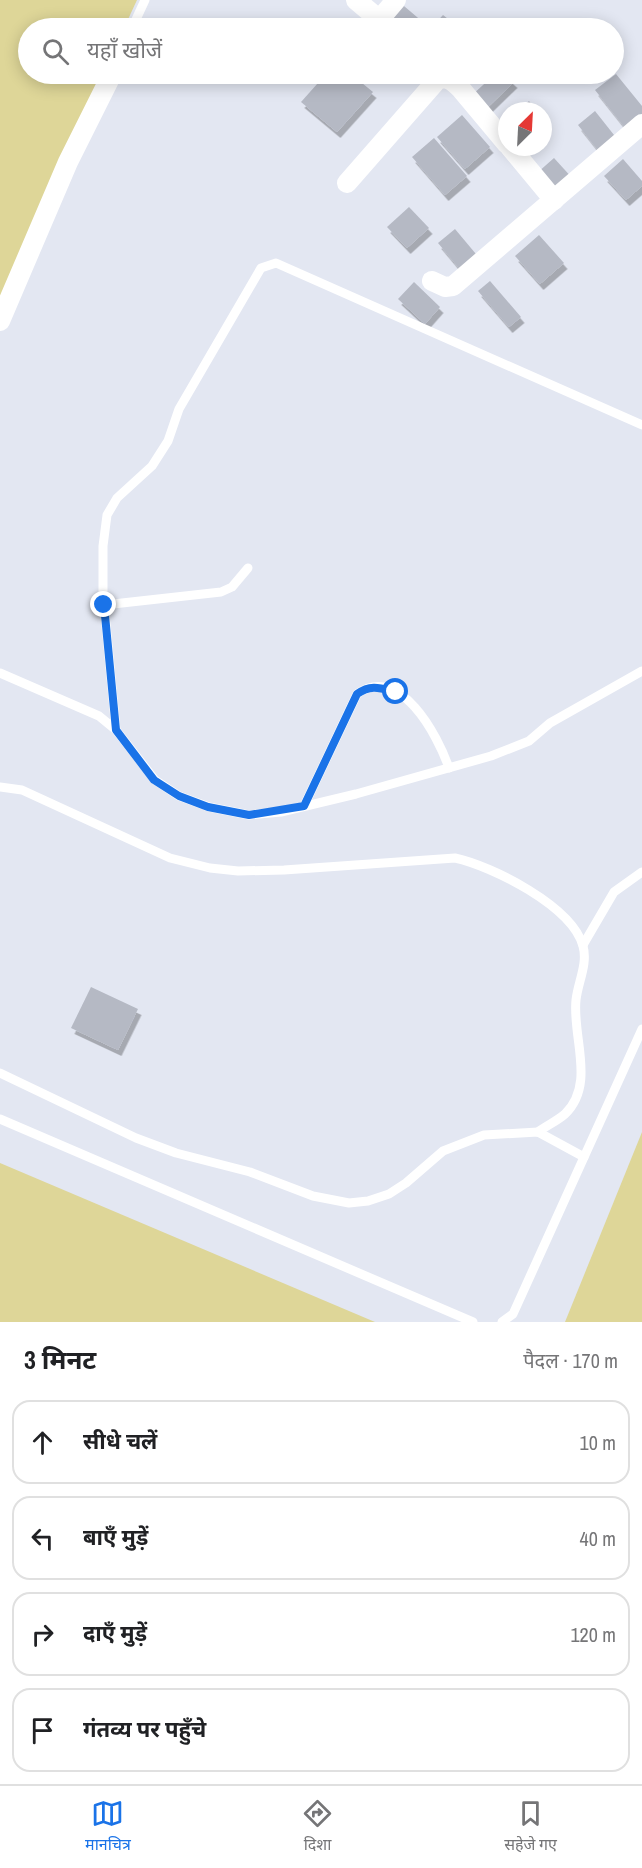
<!DOCTYPE html>
<html lang="hi">
<head>
<meta charset="utf-8">
<style>
  :root { --surface:#fff; --page:#f2f2f2; --text:#202124; --muted:#757577; --line:#e0e0e0; --accent:#1a73e8 }
  body { margin:0; font-family:"Archivo Narrow","Noto Sans Devanagari",sans-serif; background:var(--page); color:var(--text) }
  .compass { position:absolute; left:498px; top:102px; width:54px; height:54px; border-radius:50%; background:var(--surface); box-shadow:0 3px 15px #0003; rotate:24deg }
  .stop { position:absolute; width:18px; height:18px; margin:-14px; border:4px solid #1a73e8; border-radius:50%; background:#fff }
  .stop.end { background:#1a73e8; border-color:#fff; box-shadow:0 2px 6px #0008 }
  .list { margin:0; padding:0; list-style:none }
  h2 { display:flex; justify-content:space-between; align-items:center; height:78px; margin:0; padding:0 24px; font-size:26px }
  h2 small { font-size:20px; font-weight:400; color:var(--muted) }
  .list li { display:grid; grid-template-columns:39px 1fr auto; gap:18px; align-items:center; box-sizing:border-box; height:84px; margin:0 12px 12px; padding:0 12px; border:2px solid var(--line); border-radius:18px }
  .list b { display:block; font-size:22px; white-space:nowrap }
  .list em { font-size:20px; font-style:normal; color:var(--muted) }
  .icon { flex:none; width:33px; height:33px; fill:none; stroke:currentColor; stroke-width:2; stroke-linecap:round; stroke-linejoin:round }
  .map { position:relative; flex:none; width:642px; height:1322px; overflow:hidden }
  .search { position:absolute; background:var(--surface); box-shadow:0 3px 15px #0003; left:18px; right:18px; top:18px; height:66px; display:flex; align-items:center; gap:15px; box-sizing:border-box; padding:0 21px; border-radius:33px; color:var(--muted); font-size:22px }
  .sheet { height:462px; background:var(--surface) }
  nav { display:flex; justify-content:space-around; align-items:center; box-sizing:border-box; height:84px; border-top:2px solid var(--line); background:var(--surface); font-size:16px; color:var(--muted) }
  nav a { display:grid; justify-items:center; gap:3px }
  nav .on { color:var(--accent) }
  .map>svg:first-child { display:block }
  .green { fill:#ded698 }
  .building { fill:#b5b9c4; filter:url(#shadow) }
  .lines { fill:none; stroke-linecap:round; stroke-linejoin:round }
  .lane { stroke:#fff; stroke-width:9 }
  .street { stroke:#fff; stroke-width:20 }
  .route { stroke:#1a73e8; stroke-width:8 }
</style>
</head>
<body>
<div class="map">
<svg width="642" height="1322" viewBox="0 0 642 1322">
  <defs>
    <filter id="shadow"><feDropShadow dx="3.5" dy="6" stdDeviation="0" flood-color="#0004"/></filter>
  </defs>
  <rect width="100%" height="100%" fill="#e3e7f2"/>
  <g class="green">
    <path d="M 0,0 L 137,0 L 124,28 L 28,28 L 28,74 L 104,74 L 0,307 Z"/>
    <path d="M 642,1132 L 642,1322 L 565,1322 Z"/>
    <path d="M 0,1163 L 375,1322 L 0,1322 Z"/>
  </g>
  <g class="building">
    <path d="M 398,1 L 430,28 L 397,28 L 383,17 Z"/>
    <path d="M 443,15 L 452,22 L 447,28 L 431,28 Z"/>
    <path d="M 326,74 L 351,74 L 373,92 L 337,132 L 301,102 Z"/>
    <path d="M 495,74 L 505,74 L 514,82 L 485,110 L 471,96 Z"/>
    <path d="M 616,74 L 642,106 L 642,116 L 626,129 L 595,90 Z"/>
    <path d="M 529,101 L 537,111 L 517,111 Z"/>
    <path d="M 595,111 L 618,140 L 601,154 L 578,125 Z"/>
    <path d="M 462,115 L 490,147 L 465,169 L 437,137 Z"/>
    <path d="M 434,138 L 467,176 L 445,195 L 412,157 Z"/>
    <path d="M 554,158 L 574,180 L 556,195 L 537,173 Z"/>
    <path d="M 623,159 L 642,181 L 642,186 L 626,200 L 604,176 Z"/>
    <path d="M 409,207 L 429,228 L 407,248 L 387,227 Z"/>
    <path d="M 455,229 L 481,260 L 464,274 L 438,243 Z"/>
    <path d="M 539,235 L 564,263 L 540,284 L 515,256 Z"/>
    <path d="M 490,281 L 521,317 L 509,327 L 478,291 Z"/>
    <path d="M 414,282 L 440,307 L 425,324 L 398,299 Z"/>
    <path d="M 91,987 L 138,1009 L 118,1050 L 71,1028 Z"/>
  </g>
  <g class="lines">
    <g class="lane">
      <path d="M 132,28 L 145,0"/>
      <path d="M 104,605 L 221,592 L 232,587 L 248,568"/>
      <path d="M 0,673 L 99,716 L 116,730 L 155,780 L 179,796 L 209,807 L 249,815 L 281,812 L 356,794 L 491,756 L 529,741 L 550,723 L 642,671"/>
      <path d="M 116,730 L 103,593 L 103,546 L 107,515 L 117,498 L 152,466 L 168,441 L 179,409 L 261,268 L 276,263 L 642,425"/>
      <path d="M 0,787 L 22,790 L 170,858 L 210,868 L 238,871 L 284,870 L 455,858 C 492,866 572,906 583,946 C 588,964 578,982 576,1000 C 572,1037 596,1084 565,1114 C 557,1121 546,1126 538,1132"/>
      <path d="M 304,806 L 357,694 C 400,663 438,736 449,768"/>
      <path d="M 583,945 L 614,892 L 642,872"/>
      <path d="M 0,1073 L 136,1138 L 176,1153 L 250,1172 L 313,1196 L 349,1203 L 368,1201 L 389,1194 L 406,1183 L 443,1151 L 484,1135 L 538,1132 L 584,1157"/>
      <path d="M 0,1119 L 473,1322"/>
      <path d="M 502,1322 L 513,1314 L 642,1029"/>
    </g>
    <g class="street">
      <path d="M 356,0 L 389,28"/>
      <path d="M 379,20 L 396,0"/>
      <path d="M 510,147 L 554,200"/>
      <path d="M 347,183 L 438,79 C 448,76 454,82 461,89 L 507,144"/>
      <path d="M 432,281 L 445,287 L 453,286 L 642,124"/>
      <path d="M 0,321 L 68,162 L 112,74"/>
    </g>
  </g>
  <g class="lines">
    <path class="route" d="M 104,605 L 116,730 L 154,780 L 179,796 L 208,807 L 249,815 L 304,806 L 357,694 C 371,684 380,688 396,692"/>
  </g>
</svg>
<svg class="compass" viewBox="-18 -18 36 36"><path d="M0-13l5 13h-10z" fill="#e53935"/><path d="M0 13l5-13h-10z" fill="#757577"/></svg>
<div class="stop" style="left:396px;top:692px"></div>
<div class="stop end" style="left:104px;top:605px"></div>
<div class="search"><svg class="icon" aria-label="search" viewBox="0 0 24 24"><circle cx="10" cy="10" r="6"/><path d="M15 15l6 6"/></svg>यहाँ खोजें</div>
</div>
<section class="sheet">
<h2>3 मिनट<small>पैदल · 170 m</small></h2>
<ul class="list">
<li><svg class="icon" aria-label="ahead" viewBox="0 0 24 24"><path d="M12 20V5M6 11l6-6 6 6"/></svg><div><b>सीधे चलें</b></div><em>10 m</em></li>
<li><svg class="icon" aria-label="left" viewBox="0 0 24 24"><path d="M17 20v-9H6M10 6l-5 5 5 5"/></svg><div><b>बाएँ मुड़ें</b></div><em>40 m</em></li>
<li><svg class="icon" aria-label="right" viewBox="0 0 24 24"><path d="M7 20v-9h11M14 6l5 5-5 5"/></svg><div><b>दाएँ मुड़ें</b></div><em>120 m</em></li>
<li><svg class="icon" aria-label="arrive" viewBox="0 0 24 24"><path d="M6 21V4h12l-3 4 3 4H6"/></svg><div><b>गंतव्य पर पहुँचे</b></div></li>
</ul>
</section>
<nav>
<a class="on"><svg class="icon" aria-label="map" viewBox="0 0 24 24"><path d="M3 6l6-2 6 2 6-2v14l-6 2-6-2-6 2zM9 4v14M15 6v14"/></svg>मानचित्र</a>
<a><svg class="icon" aria-label="directions" viewBox="0 0 24 24"><path d="M12 3l9 9-9 9-9-9zM9 14v-3h6M13 9l2 2-2 2"/></svg>दिशा</a>
<a><svg class="icon" aria-label="saved" viewBox="0 0 24 24"><path d="M7 4h10v16l-5-4-5 4z"/></svg>सहेजे गए</a>
</nav>
</body>
</html>
